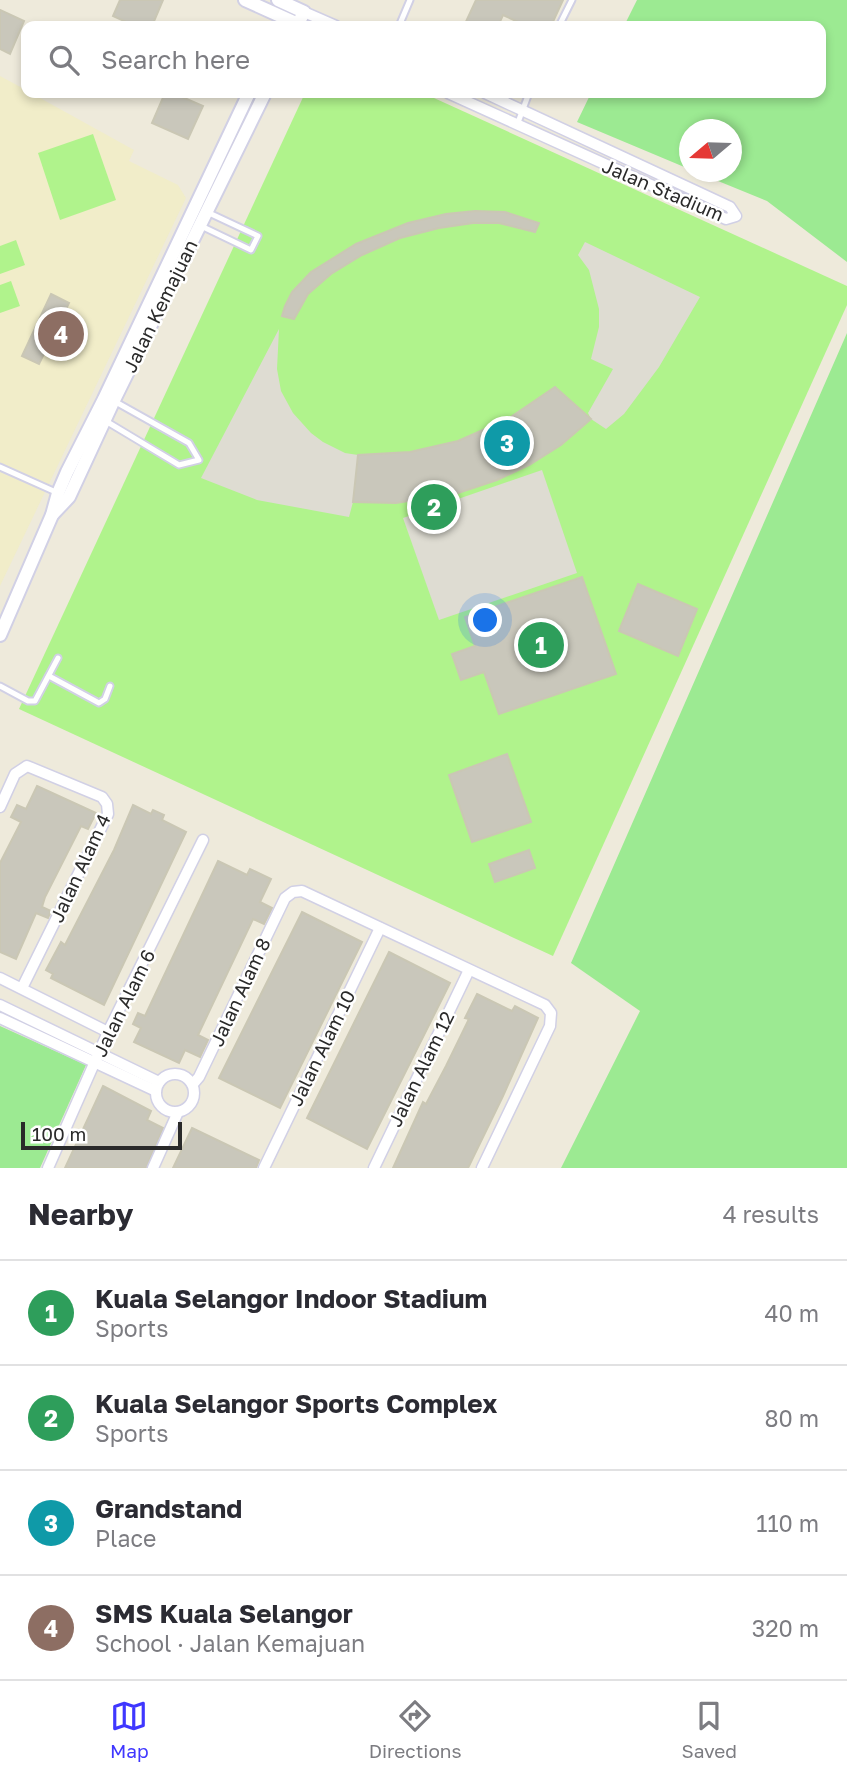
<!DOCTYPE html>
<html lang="en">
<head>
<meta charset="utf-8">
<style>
  :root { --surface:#fff; --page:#f7f7f7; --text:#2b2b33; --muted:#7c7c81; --line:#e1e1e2; --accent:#3f37ff }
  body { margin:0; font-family:"Golos Text",sans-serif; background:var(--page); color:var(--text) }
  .compass { position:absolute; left:679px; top:119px; width:63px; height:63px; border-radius:50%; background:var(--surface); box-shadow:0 4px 10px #0003; rotate:251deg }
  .scale { position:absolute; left:21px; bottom:18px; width:161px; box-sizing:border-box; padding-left:7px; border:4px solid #2a2a2a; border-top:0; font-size:19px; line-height:24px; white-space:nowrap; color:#2a2a2a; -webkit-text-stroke:5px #fff; paint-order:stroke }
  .you { position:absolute; left:486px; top:621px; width:24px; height:24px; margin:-18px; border:5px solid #fff; border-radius:50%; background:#1a73e8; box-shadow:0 0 0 10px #1a73e833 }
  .badge { display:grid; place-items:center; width:46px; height:46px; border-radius:50%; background:var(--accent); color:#fff; font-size:23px; font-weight:700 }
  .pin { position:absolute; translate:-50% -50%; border:4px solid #fff; box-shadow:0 2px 7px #0006 }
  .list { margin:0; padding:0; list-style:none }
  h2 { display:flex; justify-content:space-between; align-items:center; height:91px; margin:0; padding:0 28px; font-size:30px }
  h2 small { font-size:23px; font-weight:400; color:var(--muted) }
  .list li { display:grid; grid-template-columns:46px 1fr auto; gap:21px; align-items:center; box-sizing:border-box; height:105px; padding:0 28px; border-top:2px solid var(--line) }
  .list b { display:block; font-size:26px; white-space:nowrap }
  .list p { margin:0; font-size:23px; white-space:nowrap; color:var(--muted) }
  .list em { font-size:23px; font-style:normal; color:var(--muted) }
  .icon { flex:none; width:38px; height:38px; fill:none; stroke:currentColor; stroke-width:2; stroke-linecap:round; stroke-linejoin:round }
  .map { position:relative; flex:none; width:847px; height:1168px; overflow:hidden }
  .search { position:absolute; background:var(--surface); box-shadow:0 4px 10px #0003; left:21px; right:21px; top:21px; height:77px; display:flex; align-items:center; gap:18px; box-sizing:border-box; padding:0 24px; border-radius:14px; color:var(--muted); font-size:26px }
  .sheet { height:511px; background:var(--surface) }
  nav { display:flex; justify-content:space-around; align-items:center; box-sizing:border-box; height:98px; border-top:2px solid var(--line); background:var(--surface); font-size:19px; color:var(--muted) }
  nav a { display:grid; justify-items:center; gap:4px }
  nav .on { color:var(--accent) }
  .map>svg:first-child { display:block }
  .education { fill:#f1edc9 }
  .green { fill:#9cea92 }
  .pitch { fill:#b0f38c }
  .plaza { fill:#dedcd2 }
  .building { fill:#c9c7bb; stroke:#cac7b4; stroke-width:2 }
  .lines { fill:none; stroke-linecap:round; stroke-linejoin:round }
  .service-casing { stroke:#d1d0e5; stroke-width:9 }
  .minor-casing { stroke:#d1d0e5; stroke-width:13 }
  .tertiary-casing { stroke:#d1d0e5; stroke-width:16 }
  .service { stroke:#fff; stroke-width:5 }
  .minor { stroke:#fff; stroke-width:10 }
  .tertiary { stroke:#fff; stroke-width:12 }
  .labels { text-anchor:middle; stroke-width:5; stroke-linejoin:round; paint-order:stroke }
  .street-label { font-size:19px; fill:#2a2a2a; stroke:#fff }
</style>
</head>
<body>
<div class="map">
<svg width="847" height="1168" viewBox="0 0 847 1168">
  <rect width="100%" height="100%" fill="#eeeadb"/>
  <path class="education" d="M 0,76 L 26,90 L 26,93 L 31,93 L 134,150 L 129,161 L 178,185 L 186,198 L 0,586 Z"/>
  <g class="green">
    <path d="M 637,0 L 847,0 L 847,262 L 767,201 L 696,172 L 732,172 L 732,130 L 690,130 L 689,169 L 577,122 L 591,93 L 821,93 L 821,26 L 624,26 Z"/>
    <path d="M 847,333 L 847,1168 L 561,1168 L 640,1011 L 571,963 Z"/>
    <path d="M 0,1026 L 86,1065 L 40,1168 L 0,1168 Z"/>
  </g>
  <g class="pitch">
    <path d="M 305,93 L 423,93 L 847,286 L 847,305 L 553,956 L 19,709 Z"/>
    <path d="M 93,134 L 116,200 L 60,220 L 38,153 Z"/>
    <path d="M 16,240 L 25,265 L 0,274 L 0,246 Z"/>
    <path d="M 11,281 L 20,306 L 0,313 L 0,285 Z"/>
  </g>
  <g class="plaza">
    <path d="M 585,242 L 700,297 L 659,367 L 624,414 L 606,429 L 591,419 L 588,413 L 613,369 L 591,359 L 599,327 L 599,309 L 589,270 L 578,255 Z"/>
    <path d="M 279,329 L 277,369 L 281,391 L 293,413 L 311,433 L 323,442 L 345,453 L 358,455 L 353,502 L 349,517 L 257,500 L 201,478 Z"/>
    <path d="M 542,470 L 577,573 L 439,620 L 403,518 Z"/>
  </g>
  <g class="building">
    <path d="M 120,0 L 163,0 L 152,26 L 135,26 L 113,16 Z"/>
    <path d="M 476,0 L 563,0 L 551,26 L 527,26 L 503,15 L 498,26 L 464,26 Z"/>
    <path d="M 0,10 L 24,21 L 10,54 L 0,49 Z"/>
    <path d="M 165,93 L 173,93 L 203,106 L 188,139 L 152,123 Z"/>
    <path d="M 475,211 L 505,212 L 539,223 L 535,232 L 499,223 L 473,223 L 439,228 L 400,238 L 362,255 L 331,274 L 308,294 L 294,319 L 282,316 L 285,306 L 292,292 L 311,272 L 356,244 L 408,223 L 446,214 Z"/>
    <path d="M 51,294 L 69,303 L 39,364 L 22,356 Z"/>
    <path d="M 555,387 L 591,419 L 561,445 L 529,465 L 497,480 L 458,493 L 396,503 L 353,502 L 358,455 L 410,452 L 458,441 L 508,419 Z"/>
    <path d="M 582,577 L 616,674 L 499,714 L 484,672 L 461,680 L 452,654 L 475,646 L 465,617 Z"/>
    <path d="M 638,584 L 697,609 L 678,656 L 619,631 Z"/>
    <path d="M 507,754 L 531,822 L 472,842 L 449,775 Z"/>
    <path d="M 37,786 L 96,813 L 88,829 L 81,826 L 45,897 L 42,907 L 51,911 L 48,918 L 36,913 L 16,959 L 0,952 L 0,863 L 21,822 L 11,817 L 17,805 L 26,809 Z"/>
    <path d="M 133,805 L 151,814 L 153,810 L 164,815 L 162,820 L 186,832 L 104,1005 L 51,978 L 53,974 L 46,970 L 61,942 L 65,945 L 114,850 Z"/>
    <path d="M 529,850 L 535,868 L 495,882 L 489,864 Z"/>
    <path d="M 218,861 L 247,875 L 250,869 L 271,879 L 260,902 L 272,908 L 264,924 L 253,919 L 198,1035 L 208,1040 L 200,1057 L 185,1050 L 179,1063 L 134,1042 L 141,1028 L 133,1024 L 138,1013 L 145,1016 Z"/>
    <path d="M 302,912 L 362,942 L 280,1108 L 219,1078 Z"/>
    <path d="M 389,952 L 450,983 L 367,1149 L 307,1118 Z"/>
    <path d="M 477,994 L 512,1011 L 515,1006 L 538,1018 L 503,1096 L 468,1168 L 393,1168 L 423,1102 L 426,1104 L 446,1066 L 469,1019 L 465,1018 Z"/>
    <path d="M 103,1086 L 151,1111 L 147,1120 L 163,1128 L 146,1168 L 65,1168 Z"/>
    <path d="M 192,1128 L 259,1160 L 256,1168 L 173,1168 Z"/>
  </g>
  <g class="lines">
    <defs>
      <g id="service">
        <path d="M 399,26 L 410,0"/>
        <path d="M 559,26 L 572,0"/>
        <path d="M 517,125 L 529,93"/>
        <path d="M 199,225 L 251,250 L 258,236 L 207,212"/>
        <path d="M 104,420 L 179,465 L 199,460 L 189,443 L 114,401"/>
        <path d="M 0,467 L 58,493"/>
        <path d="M 49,676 L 99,703 L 105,699 L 110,686"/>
        <path d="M 0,686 L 28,701 L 35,701 L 58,658"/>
      </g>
      <g id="minor">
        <path d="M 304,12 L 336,26"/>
        <path d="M 448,93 L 726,219 L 736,216 L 730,207 L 485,93"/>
        <path d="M 0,807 L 15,774 L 27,766 L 102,797 L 107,804 L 108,814 L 22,988"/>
        <path d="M 0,978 L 108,1032"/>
        <path d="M 0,1005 L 159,1082"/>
        <path d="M 0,1018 L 156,1091"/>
        <circle cx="175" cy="1093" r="19"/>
        <path d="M 193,1084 L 199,1077 L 285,898 L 293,892 L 302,891 L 545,1005 L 551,1013 L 550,1026 L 482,1168"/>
        <path d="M 48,1168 L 108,1032 L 203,840"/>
        <path d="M 153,1168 L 178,1112"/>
        <path d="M 264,1168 L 380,928"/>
        <path d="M 374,1168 L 469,970"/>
      </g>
      <g id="tertiary">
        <path d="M 245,0 L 298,24"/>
        <path d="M 278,0 L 304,12 L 297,26"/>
        <path d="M 52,515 L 69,497 L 114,400 L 265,93"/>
        <path d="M 0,635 L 52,515 L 58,493 L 67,472 L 104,399 L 249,93"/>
      </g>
    </defs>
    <use href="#service" class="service-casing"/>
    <use href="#minor" class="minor-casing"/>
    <use href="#tertiary" class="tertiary-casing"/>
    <use href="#service" class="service"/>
    <use href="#minor" class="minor"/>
    <use href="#tertiary" class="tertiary"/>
  </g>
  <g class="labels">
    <g class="street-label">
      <text transform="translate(663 190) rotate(23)" y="7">Jalan Stadium</text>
      <text transform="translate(160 306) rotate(-64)" y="7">Jalan Kemajuan</text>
      <text transform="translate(80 868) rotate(-65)" y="7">Jalan Alam 4</text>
      <text transform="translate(240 992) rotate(-65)" y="7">Jalan Alam 8</text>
      <text transform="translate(124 1003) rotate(-64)" y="7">Jalan Alam 6</text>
      <text transform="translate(322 1048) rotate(-64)" y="7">Jalan Alam 10</text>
      <text transform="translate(421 1069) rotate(-64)" y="7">Jalan Alam 12</text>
    </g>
  </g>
</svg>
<svg class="compass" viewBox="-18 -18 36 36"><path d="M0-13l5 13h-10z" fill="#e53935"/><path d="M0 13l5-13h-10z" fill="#7c7c81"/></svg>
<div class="scale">100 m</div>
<div class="you"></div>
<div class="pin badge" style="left:541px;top:645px;background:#2e9e5b">1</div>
<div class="pin badge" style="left:434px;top:507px;background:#2e9e5b">2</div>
<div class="pin badge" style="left:507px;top:443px;background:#0f9aa8">3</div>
<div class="pin badge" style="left:61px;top:334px;background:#8d6e63">4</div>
<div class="search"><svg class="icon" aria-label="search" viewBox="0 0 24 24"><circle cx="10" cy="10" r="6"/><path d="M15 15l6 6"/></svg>Search here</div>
</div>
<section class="sheet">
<h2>Nearby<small>4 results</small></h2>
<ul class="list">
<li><span class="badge" style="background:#2e9e5b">1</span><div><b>Kuala Selangor Indoor Stadium</b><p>Sports</p></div><em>40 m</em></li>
<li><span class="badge" style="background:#2e9e5b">2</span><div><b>Kuala Selangor Sports Complex</b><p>Sports</p></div><em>80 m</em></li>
<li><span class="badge" style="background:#0f9aa8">3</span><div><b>Grandstand</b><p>Place</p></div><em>110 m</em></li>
<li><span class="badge" style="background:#8d6e63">4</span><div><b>SMS Kuala Selangor</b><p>School · Jalan Kemajuan</p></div><em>320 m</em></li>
</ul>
</section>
<nav>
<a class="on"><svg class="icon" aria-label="map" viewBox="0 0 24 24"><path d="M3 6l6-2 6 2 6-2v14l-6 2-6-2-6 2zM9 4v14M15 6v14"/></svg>Map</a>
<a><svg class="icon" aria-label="directions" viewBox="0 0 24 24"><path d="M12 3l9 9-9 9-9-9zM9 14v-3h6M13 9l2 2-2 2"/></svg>Directions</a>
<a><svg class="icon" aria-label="saved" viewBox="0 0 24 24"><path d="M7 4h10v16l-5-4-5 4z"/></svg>Saved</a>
</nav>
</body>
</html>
